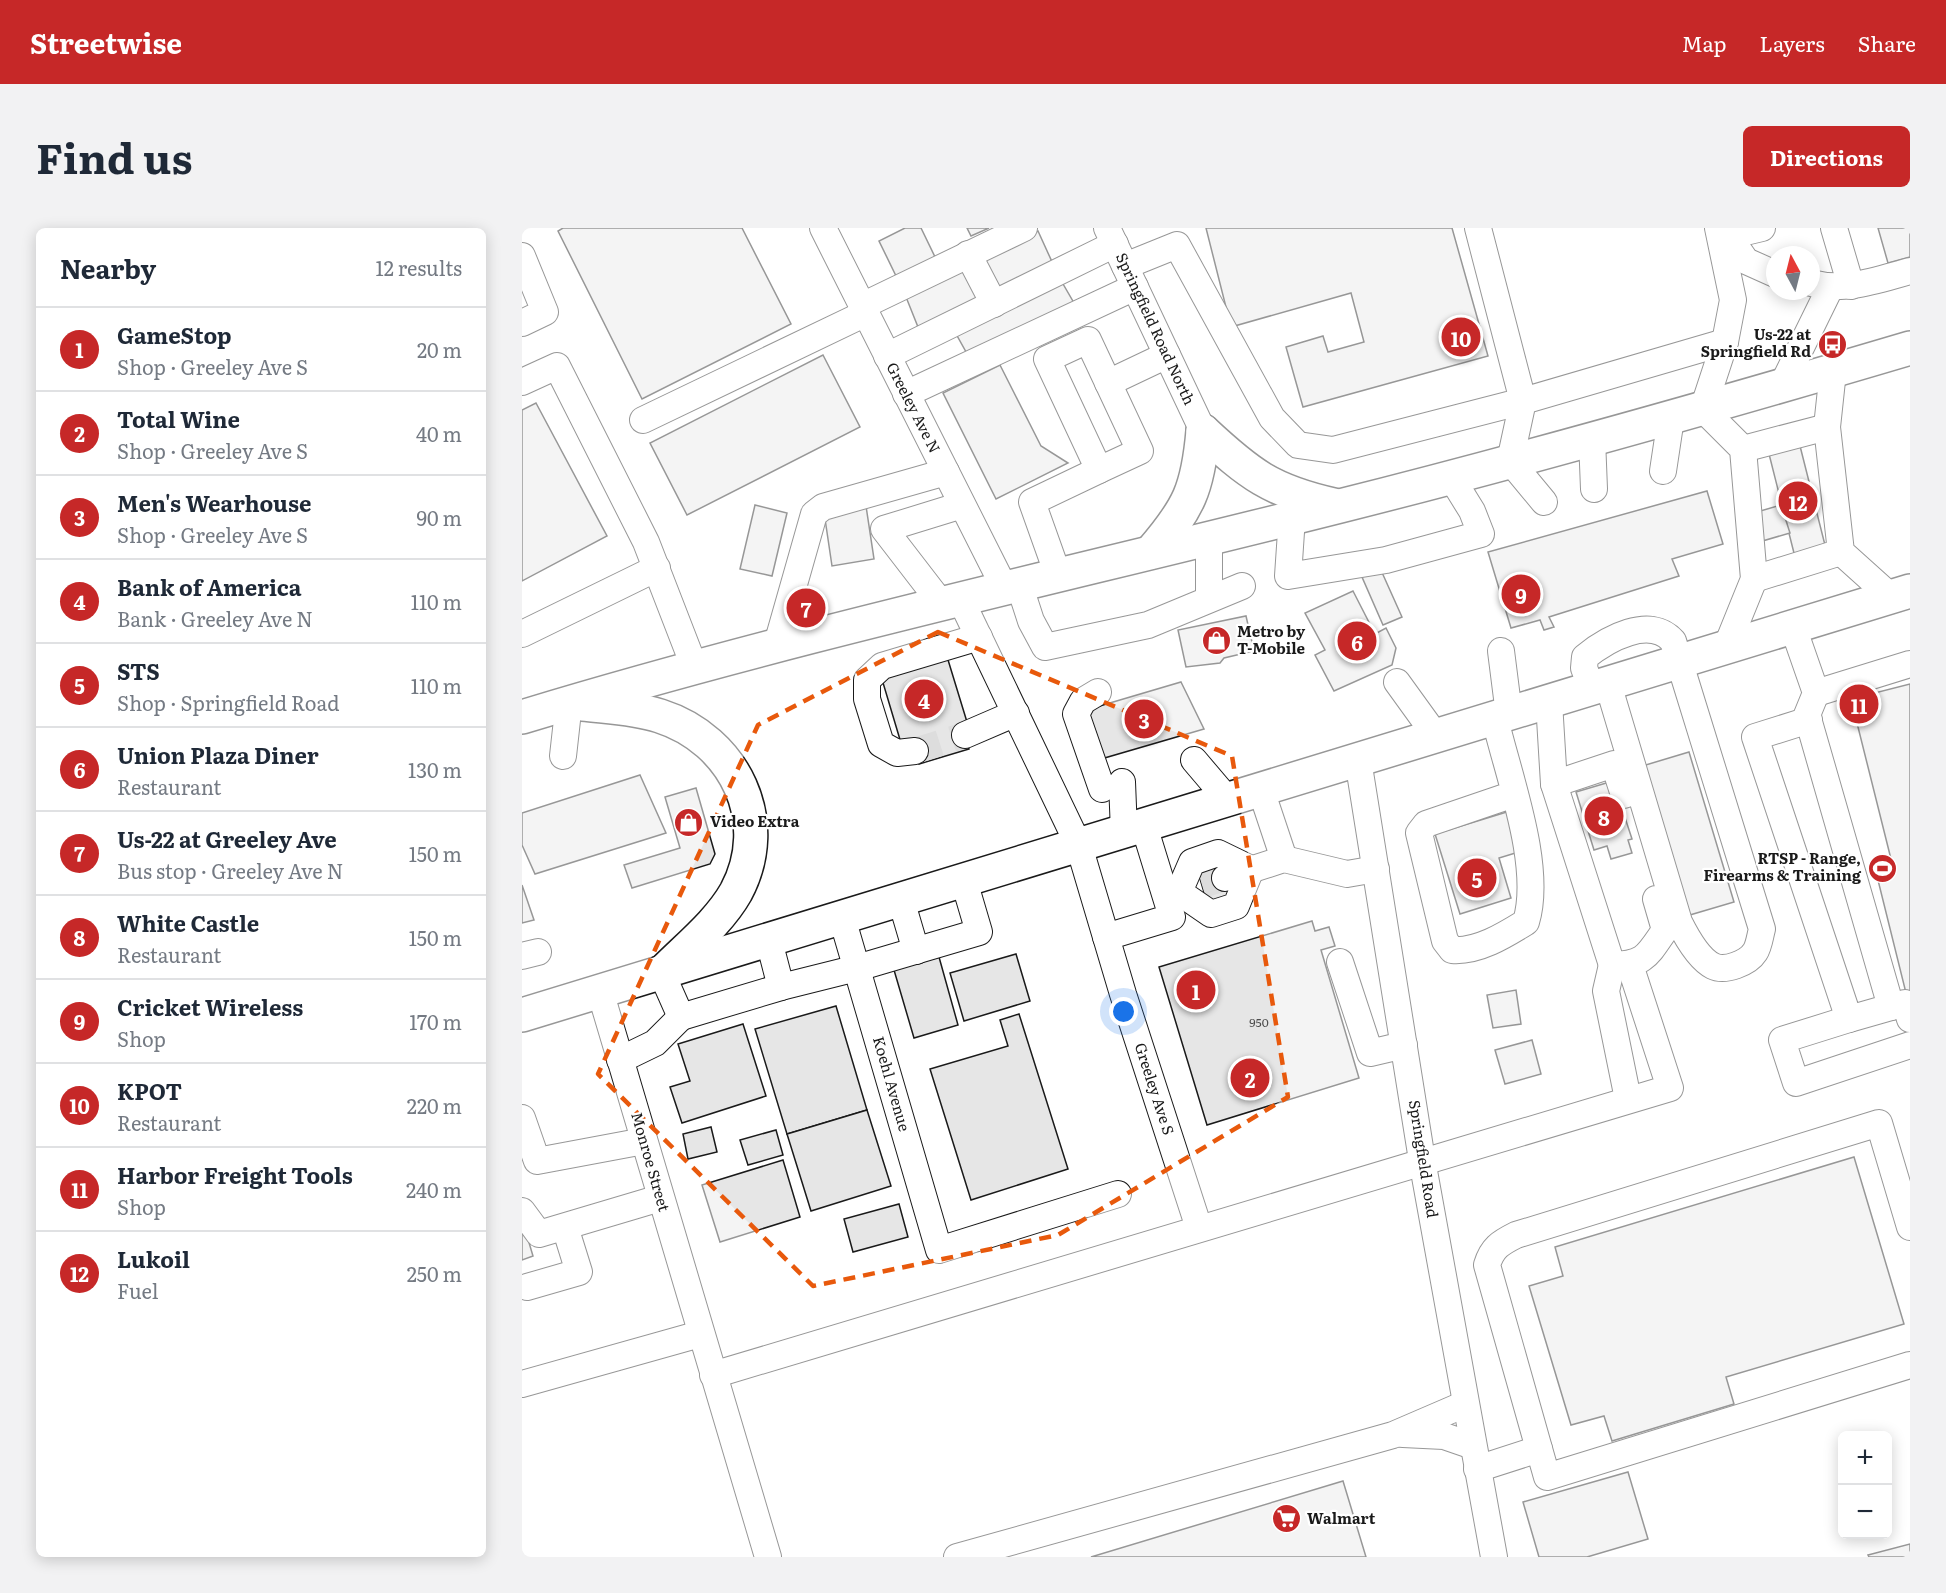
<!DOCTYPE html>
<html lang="en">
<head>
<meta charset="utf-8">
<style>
  :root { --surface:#fff; --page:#f2f2f3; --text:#1f2937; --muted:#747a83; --line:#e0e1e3; --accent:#c62828 }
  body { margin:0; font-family:Literata,serif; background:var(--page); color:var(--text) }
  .controls { position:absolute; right:18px; bottom:18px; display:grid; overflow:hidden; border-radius:9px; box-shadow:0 3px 15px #0003 }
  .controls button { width:54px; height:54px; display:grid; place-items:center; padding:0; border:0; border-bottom:2px solid var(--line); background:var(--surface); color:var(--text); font:30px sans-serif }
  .compass { position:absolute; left:1244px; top:18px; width:54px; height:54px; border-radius:50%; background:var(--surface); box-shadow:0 3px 15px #0003; rotate:353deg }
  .you { position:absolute; left:602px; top:784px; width:21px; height:21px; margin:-15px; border:4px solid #fff; border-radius:50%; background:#1a73e8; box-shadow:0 0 0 9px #1a73e833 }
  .badge { display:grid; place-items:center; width:39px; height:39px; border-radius:50%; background:var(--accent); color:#fff; font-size:20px; font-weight:700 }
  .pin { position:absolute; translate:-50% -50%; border:3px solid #fff; box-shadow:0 2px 6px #0006 }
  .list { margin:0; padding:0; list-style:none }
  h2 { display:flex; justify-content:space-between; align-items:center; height:78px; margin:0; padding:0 24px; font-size:26px }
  h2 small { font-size:20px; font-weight:400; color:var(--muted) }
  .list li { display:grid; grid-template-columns:39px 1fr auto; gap:18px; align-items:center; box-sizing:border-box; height:84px; padding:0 24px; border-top:2px solid var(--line) }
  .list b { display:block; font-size:22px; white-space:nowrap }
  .list p { margin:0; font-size:20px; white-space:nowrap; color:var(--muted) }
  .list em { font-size:20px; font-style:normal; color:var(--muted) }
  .map { position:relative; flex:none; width:1388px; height:1329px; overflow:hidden; border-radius:9px }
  header { display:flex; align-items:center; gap:36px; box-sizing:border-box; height:84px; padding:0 30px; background:var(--accent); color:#fff }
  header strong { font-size:28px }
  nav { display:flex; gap:33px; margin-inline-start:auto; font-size:21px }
  .intro { display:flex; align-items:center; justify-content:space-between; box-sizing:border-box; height:144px; padding:0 36px }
  h1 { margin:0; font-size:42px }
  .button { padding:15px 27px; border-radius:9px; background:var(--accent); color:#fff; font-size:21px; font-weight:700 }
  main { display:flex; gap:36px; padding:0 36px }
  aside { flex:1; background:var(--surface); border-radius:9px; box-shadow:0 3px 15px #0003 }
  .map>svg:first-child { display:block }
  .building { fill:#e6e6e6; stroke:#1a1a1a; stroke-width:1.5 }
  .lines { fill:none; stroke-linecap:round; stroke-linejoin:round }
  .minor-tunnel { stroke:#ddd; stroke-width:26; stroke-dasharray:26 13; stroke-linecap:butt }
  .minor-casing { stroke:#1a1a1a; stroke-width:28 }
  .highway-casing { stroke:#1a1a1a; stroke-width:36 }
  .minor { stroke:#fff; stroke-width:26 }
  .highway { stroke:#fff; stroke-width:33 }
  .marked { fill:none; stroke:#e8590c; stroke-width:4.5; stroke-dasharray:12 8; stroke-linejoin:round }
  .labels { text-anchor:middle; stroke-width:4.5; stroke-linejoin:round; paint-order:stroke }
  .number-label { font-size:12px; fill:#4d4d4d }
  .street-label { font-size:15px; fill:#1a1a1a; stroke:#fff }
  .poi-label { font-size:15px; font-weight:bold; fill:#1a1a1a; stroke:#fff; text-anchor:start }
</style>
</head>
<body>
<header>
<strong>Streetwise</strong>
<nav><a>Map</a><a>Layers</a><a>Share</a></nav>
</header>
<div class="intro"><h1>Find us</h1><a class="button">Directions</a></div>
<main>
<aside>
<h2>Nearby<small>12 results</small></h2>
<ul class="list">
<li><span class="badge">1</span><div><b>GameStop</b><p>Shop · Greeley Ave S</p></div><em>20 m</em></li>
<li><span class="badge">2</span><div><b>Total Wine</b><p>Shop · Greeley Ave S</p></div><em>40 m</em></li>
<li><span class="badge">3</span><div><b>Men's Wearhouse</b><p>Shop · Greeley Ave S</p></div><em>90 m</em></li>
<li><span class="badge">4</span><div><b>Bank of America</b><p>Bank · Greeley Ave N</p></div><em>110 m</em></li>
<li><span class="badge">5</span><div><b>STS</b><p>Shop · Springfield Road</p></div><em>110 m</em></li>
<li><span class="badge">6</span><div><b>Union Plaza Diner</b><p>Restaurant</p></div><em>130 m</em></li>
<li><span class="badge">7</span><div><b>Us-22 at Greeley Ave</b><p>Bus stop · Greeley Ave N</p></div><em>150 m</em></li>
<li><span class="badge">8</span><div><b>White Castle</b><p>Restaurant</p></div><em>150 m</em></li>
<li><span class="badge">9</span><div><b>Cricket Wireless</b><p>Shop</p></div><em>170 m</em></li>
<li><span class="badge">10</span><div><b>KPOT</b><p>Restaurant</p></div><em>220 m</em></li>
<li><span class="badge">11</span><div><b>Harbor Freight Tools</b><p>Shop</p></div><em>240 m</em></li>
<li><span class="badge">12</span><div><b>Lukoil</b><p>Fuel</p></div><em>250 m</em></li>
</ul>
</aside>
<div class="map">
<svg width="1388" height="1329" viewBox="0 0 1388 1329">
  <rect width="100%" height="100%" fill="#fff"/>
  <g class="building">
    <path d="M 41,0 L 220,0 L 269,96 L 120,171 L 36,3 Z"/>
    <path d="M 383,0 L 399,0 L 415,33 L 376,52 L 357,13 Z"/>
    <path d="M 445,0 L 467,0 L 449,8 Z"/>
    <path d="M 684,0 L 930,0 L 966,128 L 781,179 L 764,119 L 801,108 L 806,124 L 842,114 L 829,65 L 709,99 Z"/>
    <path d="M 1356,0 L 1388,0 L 1388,29 L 1366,35 Z"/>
    <path d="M 516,3 L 531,36 L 475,62 L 459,29 Z"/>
    <path d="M 443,39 L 459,79 L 398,104 L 382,64 Z"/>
    <path d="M 537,49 L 552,75 L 448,131 L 433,104 Z"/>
    <path d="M 301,127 L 338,199 L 165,287 L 128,215 Z"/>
    <path d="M 478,137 L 519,218 L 546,235 L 474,271 L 421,165 Z"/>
    <path d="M 14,175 L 85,308 L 0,353 L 0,182 Z"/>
    <path d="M 1276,210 L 1305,325 L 1274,333 L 1245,218 Z"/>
    <path d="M 1185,263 L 1201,316 L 1150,331 L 1157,348 L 1027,389 L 1032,399 L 1022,402 L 1018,392 L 989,400 L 966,324 Z"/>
    <path d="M 233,277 L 265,285 L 250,348 L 218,341 Z"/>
    <path d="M 1259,277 L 1268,305 L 1237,314 L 1228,286 Z"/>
    <path d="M 344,278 L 352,331 L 310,338 L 302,284 Z"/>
    <path d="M 858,340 L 880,389 L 861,397 L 840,349 Z"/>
    <path d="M 831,363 L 853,406 L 864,400 L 874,420 L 870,437 L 812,463 L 793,427 L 803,422 L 783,385 Z"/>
    <path d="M 724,388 L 732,423 L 702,430 L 698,435 L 664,439 L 656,402 Z"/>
    <path d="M 423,422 L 445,494 L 440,495 L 447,521 L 397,536 L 389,512 L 379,515 L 359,448 Z"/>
    <path d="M 659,454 L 682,501 L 579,531 L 564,482 Z"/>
    <path d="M 1388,456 L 1388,781 L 1352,636 L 1369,631 L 1329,471 Z"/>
    <path d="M 1167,524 L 1212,674 L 1161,689 L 1117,539 Z"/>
    <path d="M 118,547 L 144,605 L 13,646 L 0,617 L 0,585 Z"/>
    <path d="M 1091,553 L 1110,611 L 1106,612 L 1110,625 L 1089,631 L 1085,618 L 1072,622 L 1054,564 Z"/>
    <path d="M 174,560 L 193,626 L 188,636 L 110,660 L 102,637 L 158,620 L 143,569 Z"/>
    <path d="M 988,583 L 1000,623 L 977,630 L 989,670 L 938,686 L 913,606 Z"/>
    <path d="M 697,626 L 712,674 L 687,681 L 673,634 Z"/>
    <path d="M 0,657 L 12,692 L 0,695 Z"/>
    <path d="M 790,693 L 793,703 L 807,699 L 813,718 L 799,722 L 837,850 L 685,897 L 637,739 Z"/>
    <path d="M 494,726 L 508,773 L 442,793 L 428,745 Z"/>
    <path d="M 417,729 L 436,797 L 392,810 L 372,742 Z"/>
    <path d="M 994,762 L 999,796 L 971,800 L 965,767 Z"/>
    <path d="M 314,778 L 345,882 L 265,906 L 233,801 Z"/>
    <path d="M 497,786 L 546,941 L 449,972 L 408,841 L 486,818 L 478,792 Z"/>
    <path d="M 221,796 L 244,868 L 160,895 L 148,859 L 168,853 L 156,816 Z"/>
    <path d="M 1010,812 L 1019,846 L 983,856 L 973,822 Z"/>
    <path d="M 345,882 L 369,958 L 289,983 L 265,906 Z"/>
    <path d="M 189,899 L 195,924 L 166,931 L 161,906 Z"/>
    <path d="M 254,902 L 261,927 L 226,937 L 218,912 Z"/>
    <path d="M 1332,929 L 1382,1096 L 1204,1149 L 1212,1176 L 1090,1213 L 1082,1188 L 1049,1197 L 1007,1058 L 1041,1048 L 1033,1019 Z"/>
    <path d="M 261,932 L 278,989 L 198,1014 L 180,957 Z"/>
    <path d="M 377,976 L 386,1009 L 331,1024 L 322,991 Z"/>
    <path d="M 0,991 L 11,1028 L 0,1032 Z"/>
    <path d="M 1106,1244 L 1126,1311 L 1065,1329 L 1017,1329 L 1001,1274 Z"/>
    <path d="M 821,1253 L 844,1329 L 569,1329 Z"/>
    <path d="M 1388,1316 L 1388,1329 L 1347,1329 L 1346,1327 Z"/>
  </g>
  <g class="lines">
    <g class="minor-tunnel">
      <path d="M 393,523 L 443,507"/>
      <path d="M 680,657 L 703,650"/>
    </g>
    <defs>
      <g id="minor">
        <path d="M 301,0 L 482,359"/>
        <path d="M 585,0 L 681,203"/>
        <path d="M 1196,0 L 1211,72 L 1203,114 L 1181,181 L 1221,221 L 1232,351 L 1204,420"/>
        <path d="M 1201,0 L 1224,33 L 1253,46"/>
        <path d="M 1312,0 L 1329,58"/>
        <path d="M 1212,15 L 1219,5 L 1240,0"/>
        <path d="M 446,26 L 472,76"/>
        <path d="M 0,28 L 23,84 L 0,95"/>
        <path d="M 603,38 L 655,17 L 750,190 L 776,217 L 811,222 L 1001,173 L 956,0"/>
        <path d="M 1289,55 C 1323,64 1354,52 1388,43"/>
        <path d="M 340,78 L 502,0"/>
        <path d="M 566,112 L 618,223 L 577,242 L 525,131 Z"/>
        <path d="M 365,128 L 593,16"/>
        <path d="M 1311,143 L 1305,199 L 1319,324 L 1369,369"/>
        <path d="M 0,154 L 35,138 L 124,314 L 172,438"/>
        <path d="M 586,155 L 645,127"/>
        <path d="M 1260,158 L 1308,60"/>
        <path d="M 384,166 L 613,59"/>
        <path d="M 121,192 L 344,85"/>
        <path d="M 1070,211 L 1072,261"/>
        <path d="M 1221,221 L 1305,199"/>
        <path d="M 1141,243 L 1149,190"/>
        <path d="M 1022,274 L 988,233 L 1001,173 L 1203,114"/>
        <path d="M 770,289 L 766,348 L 864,332 L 959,306 L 950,283 L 929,249"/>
        <path d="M 687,310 L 687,371"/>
        <path d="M 536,347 L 510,274 L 577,242"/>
        <path d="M 1232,351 L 1319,324"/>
        <path d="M 497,356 L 509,393 L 523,419 L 626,397 L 720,358"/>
        <path d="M 438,370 L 557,618 L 601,766 L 677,1000"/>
        <path d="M 419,375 L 362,301 L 440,277"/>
        <path d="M 1271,399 L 1294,465 L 1285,487 L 1369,779"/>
        <path d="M 0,406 L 135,340"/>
        <path d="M 255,416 L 292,286 L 301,279 L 424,244"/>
        <path d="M 979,423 L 987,486"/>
        <path d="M 875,454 L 914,508"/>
        <path d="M 1070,461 L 1062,440 L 1063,429 C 1085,411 1128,387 1151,413 L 1240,701 C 1238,708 1237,718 1233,724 C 1226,735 1203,744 1191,738 C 1177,731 1164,708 1157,694 L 1086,456"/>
        <path d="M 576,464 L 561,473 L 554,486 L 580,561"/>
        <path d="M 1294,465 L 1388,436"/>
        <path d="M 1027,474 L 1032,556 L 1090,737 C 1123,736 1125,728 1143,702 L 1134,671"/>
        <path d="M 973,491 C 986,547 1021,638 1004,694 C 983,707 956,724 930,722 L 923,713 L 897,605 L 904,596 L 992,566"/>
        <path d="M 1287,492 L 1233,509 L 1327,791 L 1383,775 L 1388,791"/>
        <path d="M 443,507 L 494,485"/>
        <path d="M 393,523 L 375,525 L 359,516 L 345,471 L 345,452 L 360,438 L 457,409"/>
        <path d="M 41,528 L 47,474"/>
        <path d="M 672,532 L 706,572"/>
        <path d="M 836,532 L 900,932 L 972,1329"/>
        <path d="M 600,554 L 602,604"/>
        <path d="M 1032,556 L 1092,536 L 1102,567"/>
        <path d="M 739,562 L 762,631"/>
        <path d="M 696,625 L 729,641 L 714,678 L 689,686 L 657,664 L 670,634 Z"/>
        <path d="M 703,650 L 762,631 L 825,646 L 854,641"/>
        <path d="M 379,672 L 394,723"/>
        <path d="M 320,690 L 417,1022 L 596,966"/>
        <path d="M 584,709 L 650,689 L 622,598"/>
        <path d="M 0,728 L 16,724"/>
        <path d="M 818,734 L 848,825 L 882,817"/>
        <path d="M 1090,737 L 1084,763 L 1106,871"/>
        <path d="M 140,746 L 159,789 L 259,759 L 247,713"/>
        <path d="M 259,759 L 335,740 L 457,704 L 442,653"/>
        <path d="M 78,763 L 246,1329"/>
        <path d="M 1327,791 L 1260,812 L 1274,855 L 1388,817"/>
        <path d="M 98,832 L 133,815 L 159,789"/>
        <path d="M 0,890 L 15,933 L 122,913"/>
        <path d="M 0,983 L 17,1006 L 138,970"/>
        <path d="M 1388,999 L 1357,895 L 994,1007 C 978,1015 970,1020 965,1037 L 1025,1249 L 1388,1137"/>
        <path d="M 5,1059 L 57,1044 L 43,999"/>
        <path d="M 191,1147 L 1148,860 L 1108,737"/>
        <path d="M 0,1156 L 178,1106"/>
        <path d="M 881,1206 L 922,1208 L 951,1218"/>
        <path d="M 955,1241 L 1017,1221"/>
        <path d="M 435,1329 L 871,1207 L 943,1176"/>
      </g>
      <g id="highway">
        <path d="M 681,203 C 727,246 749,263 812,277"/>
        <path d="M 629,324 C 667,280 676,261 681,203"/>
        <path d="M 61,476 C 87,479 114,480 138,488 C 213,512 252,593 214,664 C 197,694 167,718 143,742"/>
        <path d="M 0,489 C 270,407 545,347 818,278 C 1009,230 1199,176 1388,120"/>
        <path d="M 0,787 L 1388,363"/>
      </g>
    </defs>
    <use href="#minor" class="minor-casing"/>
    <use href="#highway" class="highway-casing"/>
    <use href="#minor" class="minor"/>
    <use href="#highway" class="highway"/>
  </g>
  <path d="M0 0H1388V1329H0ZM 416,404 L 710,528 L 766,869 L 536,1007 L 291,1058 L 76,846 L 236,497 Z" fill="#fff" fill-opacity=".55" fill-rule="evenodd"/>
  <path class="marked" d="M 416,404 L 710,528 L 766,869 L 536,1007 L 291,1058 L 76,846 L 236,497 Z"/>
  <defs>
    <symbol id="bus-disc" viewBox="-11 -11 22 22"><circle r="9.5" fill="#c62828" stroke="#fff"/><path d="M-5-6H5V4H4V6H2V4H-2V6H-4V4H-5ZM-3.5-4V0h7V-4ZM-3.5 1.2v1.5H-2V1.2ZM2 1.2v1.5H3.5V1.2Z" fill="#fff"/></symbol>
    <symbol id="shop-disc" viewBox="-11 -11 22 22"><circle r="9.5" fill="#c62828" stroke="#fff"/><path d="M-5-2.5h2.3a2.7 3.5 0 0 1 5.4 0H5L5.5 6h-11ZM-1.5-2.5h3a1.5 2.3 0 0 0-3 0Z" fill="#fff"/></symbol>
    <symbol id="stadium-disc" viewBox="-11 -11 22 22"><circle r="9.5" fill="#c62828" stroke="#fff"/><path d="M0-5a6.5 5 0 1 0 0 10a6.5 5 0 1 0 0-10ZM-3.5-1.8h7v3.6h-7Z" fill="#fff"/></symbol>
    <symbol id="supermarket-disc" viewBox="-11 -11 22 22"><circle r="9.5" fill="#c62828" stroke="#fff"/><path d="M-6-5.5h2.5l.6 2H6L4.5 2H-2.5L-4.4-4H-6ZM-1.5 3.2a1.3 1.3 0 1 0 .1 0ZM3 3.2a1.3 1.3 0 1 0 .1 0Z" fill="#fff"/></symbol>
  </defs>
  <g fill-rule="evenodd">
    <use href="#bus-disc" x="1294" y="100" width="33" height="33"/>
    <use href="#shop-disc" x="678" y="396" width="33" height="33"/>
    <use href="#shop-disc" x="150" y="578" width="33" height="33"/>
    <use href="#stadium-disc" x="1344" y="624" width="33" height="33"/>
    <use href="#supermarket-disc" x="748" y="1274" width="33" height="33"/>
  </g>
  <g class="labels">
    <g class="number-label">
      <text x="737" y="799">950</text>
    </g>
    <g class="street-label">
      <text transform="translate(633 101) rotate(65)" y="5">Springfield Road North</text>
      <text transform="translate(391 180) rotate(63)" y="5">Greeley Ave N</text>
      <text transform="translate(369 856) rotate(74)" y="5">Koehl Avenue</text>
      <text transform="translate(632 861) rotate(72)" y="5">Greeley Ave S</text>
      <text transform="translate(901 931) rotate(81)" y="5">Springfield Road</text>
      <text transform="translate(128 934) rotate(74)" y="5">Monroe Street</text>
    </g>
    <g class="poi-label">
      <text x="1289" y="112" text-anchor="end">Us-22 at<tspan x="1289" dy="17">Springfield Rd</tspan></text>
      <text x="715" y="409">Metro by<tspan x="715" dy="17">T-Mobile</tspan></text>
      <text x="188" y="599">Video Extra</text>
      <text x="1339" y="636" text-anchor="end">RTSP - Range,<tspan x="1339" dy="17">Firearms &amp; Training</tspan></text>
      <text x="785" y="1296">Walmart</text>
    </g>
  </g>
</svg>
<div class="controls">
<button>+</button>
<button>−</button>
</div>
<svg class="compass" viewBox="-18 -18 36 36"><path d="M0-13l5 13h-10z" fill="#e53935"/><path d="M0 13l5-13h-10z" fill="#747a83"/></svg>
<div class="you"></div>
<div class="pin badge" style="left:674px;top:762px">1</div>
<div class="pin badge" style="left:728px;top:850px">2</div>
<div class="pin badge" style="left:622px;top:491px">3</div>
<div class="pin badge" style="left:402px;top:471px">4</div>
<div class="pin badge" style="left:955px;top:650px">5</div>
<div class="pin badge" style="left:835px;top:413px">6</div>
<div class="pin badge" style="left:284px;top:380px">7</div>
<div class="pin badge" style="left:1082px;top:588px">8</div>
<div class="pin badge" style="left:999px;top:366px">9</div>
<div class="pin badge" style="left:939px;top:109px">10</div>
<div class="pin badge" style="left:1337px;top:476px">11</div>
<div class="pin badge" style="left:1276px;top:273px">12</div>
</div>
</main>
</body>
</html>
